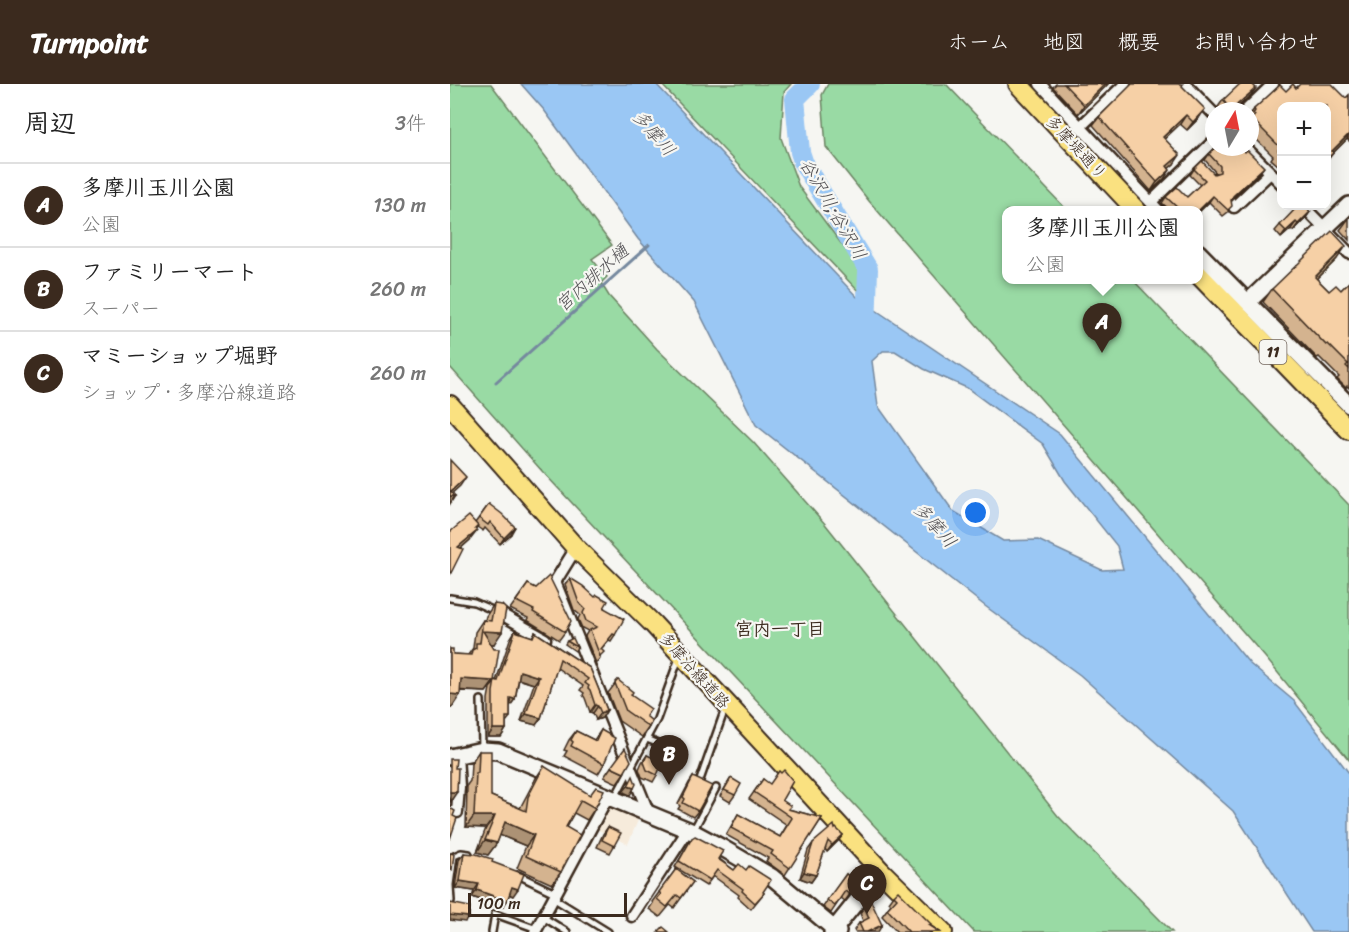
<!DOCTYPE html>
<html lang="ja">
<head>
<meta charset="utf-8">
<style>
  :root { --surface:#fff; --page:#f2f2f2; --text:#222; --muted:#767676; --line:#e0e0e0; --accent:#3b2a1e }
  body { margin:0; font-family:Sriracha,"Klee One",sans-serif; background:var(--page); color:var(--text) }
  .controls { position:absolute; right:18px; top:18px; display:grid; overflow:hidden; border-radius:12px; box-shadow:0 6px 24px #0002 }
  .controls button { width:54px; height:54px; display:grid; place-items:center; padding:0; border:0; border-bottom:2px solid var(--line); background:var(--surface); color:var(--text); font:30px sans-serif }
  .compass { position:absolute; left:755px; top:18px; width:54px; height:54px; border-radius:50%; background:var(--surface); box-shadow:0 6px 24px #0002; rotate:10deg }
  .scale { position:absolute; left:18px; bottom:15px; width:159px; box-sizing:border-box; padding-left:6px; border:3px solid #3b2a1e; border-top:0; font-size:16px; line-height:21px; white-space:nowrap; color:#3b2a1e; -webkit-text-stroke:4px #f6f6f2; paint-order:stroke }
  .you { position:absolute; left:526px; top:429px; width:21px; height:21px; margin:-15px; border:4px solid #fff; border-radius:50%; background:#1a73e8; box-shadow:0 0 0 9px #1a73e833 }
  .badge { display:grid; place-items:center; width:39px; height:39px; border-radius:50%; background:var(--accent); color:#fff; font-size:20px; font-weight:700 }
  .pin { position:absolute; translate:-50% -50px; filter:drop-shadow(0 2px 3px #0008) }
  .pin::after { content:''; position:absolute; top:32px; width:21px; height:18px; background:inherit; clip-path:polygon(0 0,100% 0,50% 100%) }
  .popup { position:absolute; left:552px; top:122px; width:201px; height:78px; box-sizing:border-box; display:grid; place-content:center; border-radius:12px; background:var(--surface); filter:drop-shadow(0 2px 4px #0005); font-size:20px; white-space:nowrap; color:var(--muted) }
  .popup b { font-size:22px; color:var(--text) }
  .popup::after { content:''; position:absolute; left:50%; top:100%; margin-left:-12px; border:12px solid transparent; border-top-color:var(--surface) }
  .list { margin:0; padding:0; list-style:none }
  h2 { display:flex; justify-content:space-between; align-items:center; height:78px; margin:0; padding:0 24px; font-size:26px }
  h2 small { font-size:20px; font-weight:400; color:var(--muted) }
  .list li { display:grid; grid-template-columns:39px 1fr auto; gap:18px; align-items:center; box-sizing:border-box; height:84px; padding:0 24px; border-top:2px solid var(--line) }
  .list b { display:block; font-size:22px; white-space:nowrap }
  .list p { margin:0; font-size:20px; white-space:nowrap; color:var(--muted) }
  .list em { font-size:20px; font-style:normal; color:var(--muted) }
  .map { position:relative; flex:none; width:899px; height:848px; overflow:hidden }
  header { display:flex; align-items:center; gap:36px; box-sizing:border-box; height:84px; padding:0 30px; background:var(--accent); color:#fff }
  header strong { font-size:28px }
  nav { display:flex; gap:33px; margin-inline-start:auto; font-size:21px }
  main { display:flex }
  aside { flex:1; background:var(--surface) }
  .map>svg:first-child { display:block }
  .built { fill:#f6ebdb }
  .green { fill:#99daa4; stroke:#6a8261; stroke-width:1.5 }
  .water { fill:#9ac7f4; stroke:#74889e; stroke-width:1.5; fill-rule:evenodd }
  .lines { fill:none; stroke-linecap:round; stroke-linejoin:round }
  .stream { stroke:#74889e; stroke-width:3 }
  .river { stroke:#9ac7f4; stroke-width:20 }
  .lane-casing { stroke:#3b2a1e; stroke-width:10 }
  .street-casing { stroke:#3b2a1e; stroke-width:15 }
  .secondary-casing { stroke:#3b2a1e; stroke-width:20 }
  .primary-casing { stroke:#3b2a1e; stroke-width:22 }
  .lane { stroke:#f6f6f2; stroke-width:5 }
  .street { stroke:#f6f6f2; stroke-width:10 }
  .secondary { stroke:#f6f6f2; stroke-width:15 }
  .primary { stroke:#fae180; stroke-width:18 }
  .wall { fill:#d4b38f; stroke:#3b2a1e; stroke-width:1.5 }
  .shaded-wall { fill:#ac9274; stroke:#3b2a1e; stroke-width:1.5 }
  .building { fill:#f6d0a6; stroke:#3b2a1e; stroke-width:1.5 }
  .labels { text-anchor:middle; stroke-width:4.5; stroke-linejoin:round; paint-order:stroke }
  .shield { fill:#f6f6f2; stroke:#73675e; stroke-width:1.5 }
  .shield-label { font-size:15px; font-weight:bold; fill:#3b2a1e }
  .street-label { font-size:16px; fill:#3b2a1e; stroke:#f6f6f2 }
  .water-label { font-size:18px; font-style:italic; fill:#535154; stroke:#f6f6f2 }
  .neighbourhood-label { font-size:18px; font-weight:bold; fill:#3b2a1e; stroke:#f6f6f2 }
</style>
</head>
<body>
<header>
<strong>Turnpoint</strong>
<nav><a>ホーム</a><a>地図</a><a>概要</a><a>お問い合わせ</a></nav>
</header>
<main>
<aside>
<h2>周辺<small>3件</small></h2>
<ul class="list">
<li><span class="badge">A</span><div><b>多摩川玉川公園</b><p>公園</p></div><em>130 m</em></li>
<li><span class="badge">B</span><div><b>ファミリーマート</b><p>スーパー</p></div><em>260 m</em></li>
<li><span class="badge">C</span><div><b>マミーショップ堀野</b><p>ショップ · 多摩沿線道路</p></div><em>260 m</em></li>
</ul>
</aside>
<div class="map">
<svg width="899" height="848" viewBox="0 0 899 848">
  <rect width="100%" height="100%" fill="#f6f6f2"/>
  <filter id="ink" filterUnits="userSpaceOnUse"><feTurbulence type="fractalNoise" baseFrequency=".0167" numOctaves="2"/><feDisplacementMap in="SourceGraphic" scale="12" xChannelSelector="R" yChannelSelector="G"/><feConvolveMatrix kernelMatrix="1 2 1 2 8 2 1 2 1" color-interpolation-filters="sRGB"/></filter>
  <g filter="url(#ink)">
    <path class="built" d="M 157,721 L 189,734 L 178,760 L 144,744 Z"/>
    <g class="green">
      <path d="M 0,0 L 41,0 L 162,161 L 142,175 L 157,193 L 151,199 L 159,212 L 207,265 L 303,358 L 376,441 L 608,732 L 722,848 L 524,848 L 92,387 L 0,283 Z"/>
      <path d="M 211,0 L 341,0 L 334,8 L 331,54 L 349,103 L 410,185 L 413,206 L 410,209 Z"/>
      <path d="M 378,0 L 496,0 L 617,126 L 556,127 L 556,196 L 683,196 L 899,421 L 899,676 L 815,573 L 419,117 L 376,63 L 372,11 Z"/>
    </g>
    <path class="water" d="M 71,0 L 206,0 L 408,214 L 610,350 L 800,580 L 844,617 L 899,689 L 899,848 L 862,848 L 783,727 L 630,591 L 535,522 L 306,341 L 244,218 L 188,155 L 94,26 ZM 433,267 L 445,267 L 474,285 L 517,304 L 593,360 L 615,397 L 667,462 L 673,485 L 652,486 L 588,456 L 553,457 L 503,427 L 428,322 L 422,277 Z"/>
    <g class="lines">
      <path class="stream" d="M 46,298 L 199,161"/>
      <path class="river" d="M 360,0 L 345,15 L 350,68 L 354,80 L 418,185 L 416,246"/>
      <defs>
        <g id="lane">
          <path d="M 0,514 L 24,518 L 47,528"/>
          <path d="M 31,616 L 32,665"/>
          <path d="M 197,655 L 228,668"/>
          <path d="M 249,699 L 275,625"/>
          <path d="M 164,715 L 207,635 L 229,574"/>
          <path d="M 244,745 L 266,704"/>
          <path d="M 68,791 L 105,809"/>
          <path d="M 103,814 L 158,848"/>
          <path d="M 1,817 L 0,801 L 4,772 L 11,769 L 19,770"/>
          <path d="M 93,833 L 117,848"/>
          <path d="M 42,848 L 45,830 L 87,845"/>
        </g>
        <g id="street">
          <path d="M 590,0 L 709,127"/>
          <path d="M 735,0 L 764,30"/>
          <path d="M 795,27 L 823,0"/>
          <path d="M 630,43 L 675,0"/>
          <path d="M 795,63 L 832,100"/>
          <path d="M 701,118 L 764,57"/>
          <path d="M 853,122 L 899,169"/>
          <path d="M 784,123 L 820,89"/>
          <path d="M 126,464 L 105,498 L 199,730"/>
          <path d="M 51,530 L 95,555"/>
          <path d="M 0,728 L 7,728 L 9,703 L 7,671"/>
          <path d="M 182,832 L 238,746"/>
          <path d="M 85,848 L 157,714"/>
        </g>
        <g id="secondary">
          <path d="M 748,168 L 899,321"/>
          <path d="M 797,219 L 899,121"/>
          <path d="M 0,673 L 32,666 L 48,667 L 243,748 L 271,763 L 322,793 L 388,848"/>
          <path d="M 382,848 L 431,787"/>
        </g>
        <g id="primary">
          <path d="M 568,0 L 687,127"/>
          <path d="M 748,190 L 899,346"/>
          <path d="M 0,321 L 126,464 L 203,540 L 431,787 L 493,848"/>
        </g>
      </defs>
      <use href="#lane" class="lane-casing"/>
      <use href="#street" class="street-casing"/>
      <use href="#secondary" class="secondary-casing"/>
      <use href="#primary" class="primary-casing"/>
      <use href="#lane" class="lane"/>
      <use href="#street" class="street"/>
      <use href="#secondary" class="secondary"/>
      <use href="#primary" class="primary"/>
    </g>
    <g class="wall">
      <path d="M 606,0 L 658,0 L 628,30 L 603,3 Z"/>
      <path d="M 732,2 L 749,34 L 737,46 L 730,40 L 715,54 L 724,80 L 719,84 L 714,95 L 701,107 L 643,41 L 649,33 Z"/>
      <path d="M 846,4 L 896,14 L 899,11 L 899,57 L 897,55 L 884,68 L 876,78 L 876,22 L 831,22 L 831,80 L 829,82 L 821,75 L 823,72 L 800,49 L 800,31 L 804,25 L 836,7 Z"/>
      <path d="M 801,11 L 783,27 L 772,27 L 768,23 L 773,16 Z"/>
      <path d="M 759,70 L 810,88 L 781,116 L 778,128 L 773,132 L 759,118 L 748,129 L 748,126 L 720,126 L 712,119 L 716,113 L 737,113 L 750,101 L 740,91 L 744,85 L 766,89 L 755,76 Z"/>
      <path d="M 860,128 L 855,135 L 843,147 L 841,145 L 831,154 L 825,147 L 830,141 Z"/>
      <path d="M 899,134 L 899,156 L 890,146 Z"/>
      <path d="M 887,175 L 867,195 L 879,207 L 891,206 L 899,198 L 899,304 L 897,302 L 896,304 L 887,295 L 889,293 L 869,273 L 867,274 L 813,218 L 822,205 Z"/>
      <path d="M 39,420 L 61,450 L 50,460 L 35,444 L 33,447 L 27,443 L 20,456 L 11,464 L 0,448 L 25,439 Z"/>
      <path d="M 120,494 L 154,524 L 165,551 L 161,557 L 159,556 L 151,565 L 150,574 L 146,579 L 135,552 L 138,547 L 132,544 L 128,535 L 130,531 L 124,526 L 115,500 Z"/>
      <path d="M 78,500 L 115,548 L 109,556 L 77,536 L 78,534 L 60,525 Z"/>
      <path d="M 44,520 L 44,560 L 41,560 L 44,597 L 36,608 L 10,607 L 2,623 L 0,623 L 0,565 L 3,570 L 18,571 L 23,564 L 25,548 L 33,536 L 35,536 L 36,532 Z"/>
      <path d="M 65,547 L 82,553 L 85,548 L 140,584 L 157,626 L 152,634 L 146,636 L 143,629 L 140,628 L 135,614 L 133,611 L 134,609 L 130,606 L 133,602 L 107,584 L 91,634 L 86,641 L 71,637 L 84,600 L 69,595 L 65,615 L 60,622 L 60,633 L 56,638 L 56,645 L 51,653 L 38,653 L 38,615 L 40,604 L 46,597 L 60,555 Z"/>
      <path d="M 117,557 L 127,563 L 125,567 L 115,560 Z"/>
      <path d="M 168,596 L 181,611 L 196,632 L 199,643 L 192,653 L 169,637 L 158,609 Z"/>
      <path d="M 151,646 L 154,680 L 148,690 L 114,672 L 117,667 L 114,666 L 119,656 L 126,647 L 144,656 Z"/>
      <path d="M 29,667 L 41,712 L 70,724 L 86,694 L 94,682 L 145,724 L 137,736 L 124,729 L 116,743 L 111,788 L 102,800 L 67,784 L 76,762 L 50,751 L 47,759 L 38,771 L 27,768 L 36,744 L 16,743 L 17,701 L 20,697 L 21,679 Z"/>
      <path d="M 197,671 L 207,691 L 203,698 L 192,693 L 189,685 L 192,678 Z"/>
      <path d="M 161,683 L 174,689 L 167,699 L 154,693 Z"/>
      <path d="M 243,693 L 248,727 L 243,733 L 228,725 L 230,722 L 228,720 L 239,699 Z"/>
      <path d="M 281,694 L 285,711 L 280,718 L 270,712 Z"/>
      <path d="M 313,695 L 332,716 L 338,725 L 372,734 L 335,791 L 316,777 L 318,774 L 276,751 L 288,730 L 330,753 L 337,741 L 299,715 Z"/>
      <path d="M 158,743 L 164,762 L 160,769 L 147,763 L 153,750 Z"/>
      <path d="M 385,745 L 393,751 L 388,757 L 377,768 L 375,765 L 366,791 L 361,798 L 350,794 L 358,766 L 363,759 Z"/>
      <path d="M 242,754 L 314,809 L 301,825 L 288,813 L 289,811 L 263,792 L 256,802 L 225,783 Z"/>
      <path d="M 14,769 L 63,812 L 59,810 L 53,823 L 22,813 L 24,807 L 5,804 L 9,776 Z"/>
      <path d="M 226,785 L 243,798 L 224,824 L 220,821 L 210,833 L 199,825 L 203,819 L 202,818 Z"/>
      <path d="M 396,790 L 404,805 L 395,817 L 391,814 L 381,829 L 373,823 Z"/>
      <path d="M 444,811 L 480,841 L 490,848 L 447,848 L 432,832 L 441,820 L 439,818 Z"/>
      <path d="M 420,815 L 428,848 L 405,848 L 404,846 L 409,839 L 413,837 L 410,829 Z"/>
    </g>
    <g class="shaded-wall">
      <path d="M 655,0 L 658,0 L 628,30 L 634,21 Z"/>
      <path d="M 806,4 L 801,11 L 783,27 L 780,27 Z"/>
      <path d="M 755,25 L 749,34 L 737,46 L 743,38 Z"/>
      <path d="M 736,31 L 730,40 L 707,62 L 713,53 Z"/>
      <path d="M 899,50 L 897,55 L 878,74 L 882,67 Z"/>
      <path d="M 730,71 L 724,80 L 711,91 L 717,82 Z"/>
      <path d="M 814,83 L 810,88 L 779,118 L 783,112 Z"/>
      <path d="M 720,86 L 714,95 L 701,107 L 707,98 Z"/>
      <path d="M 763,112 L 759,118 L 748,129 L 748,127 Z"/>
      <path d="M 860,128 L 855,135 L 843,147 L 848,140 Z"/>
      <path d="M 846,138 L 841,145 L 831,154 L 836,147 Z"/>
      <path d="M 896,162 L 887,175 L 856,206 L 865,193 Z"/>
      <path d="M 16,393 L 10,402 L 0,411 L 0,408 Z"/>
      <path d="M 0,412 L 5,412 L 0,420 Z"/>
      <path d="M 65,443 L 61,450 L 50,460 L 54,454 Z"/>
      <path d="M 27,447 L 20,456 L 2,472 L 8,463 Z"/>
      <path d="M 33,547 L 52,548 L 44,560 L 30,559 Z"/>
      <path d="M 70,587 L 89,593 L 84,600 L 65,594 Z"/>
      <path d="M 11,595 L 44,597 L 36,608 L 3,606 Z"/>
      <path d="M 0,610 L 10,611 L 2,623 L 0,623 Z"/>
      <path d="M 60,614 L 65,615 L 60,622 Z"/>
      <path d="M 145,621 L 148,622 L 143,629 L 140,628 Z"/>
      <path d="M 157,626 L 152,634 L 146,636 L 151,629 Z"/>
      <path d="M 76,630 L 91,634 L 86,641 L 71,637 Z"/>
      <path d="M 43,645 L 56,645 L 51,653 L 38,653 Z"/>
      <path d="M 178,702 L 184,704 L 180,711 L 173,708 Z"/>
      <path d="M 0,708 L 7,708 L 0,718 Z"/>
      <path d="M 24,732 L 45,732 L 36,744 L 16,743 Z"/>
      <path d="M 55,738 L 84,751 L 76,762 L 47,750 Z"/>
      <path d="M 393,751 L 388,757 L 377,768 L 382,761 Z"/>
      <path d="M 35,756 L 47,759 L 38,771 L 27,768 Z"/>
      <path d="M 354,788 L 366,791 L 361,798 L 350,794 Z"/>
      <path d="M 10,797 L 29,800 L 24,807 L 5,804 Z"/>
      <path d="M 62,803 L 68,805 L 63,812 L 57,809 Z"/>
      <path d="M 27,806 L 57,817 L 53,823 L 22,813 Z"/>
      <path d="M 0,831 L 19,833 L 15,838 L 0,836 Z"/>
      <path d="M 432,841 L 428,848 L 417,848 Z"/>
    </g>
    <g class="building">
      <path d="M 614,0 L 655,0 L 634,21 Z"/>
      <path d="M 682,0 L 733,0 L 732,2 L 755,25 L 743,38 L 736,31 L 713,53 L 730,71 L 717,82 L 720,86 L 707,98 L 649,33 Z"/>
      <path d="M 790,0 L 802,0 L 806,4 L 781,26 L 773,16 Z"/>
      <path d="M 843,0 L 846,4 L 850,0 L 882,0 L 896,14 L 899,11 L 899,50 L 882,67 L 884,68 L 878,74 L 876,72 L 876,22 L 831,22 L 831,70 L 828,66 L 830,63 L 802,35 L 805,31 L 803,30 L 805,27 L 804,25 L 830,1 L 836,7 Z"/>
      <path d="M 766,63 L 790,63 L 795,68 L 797,66 L 814,83 L 783,112 L 781,116 L 782,122 L 778,126 L 763,112 L 748,127 L 730,126 L 716,113 L 727,103 L 737,113 L 755,96 L 744,85 L 752,77 L 764,90 L 770,88 L 770,82 L 759,70 Z"/>
      <path d="M 848,122 L 854,122 L 860,128 L 848,140 L 846,138 L 836,147 L 830,141 Z"/>
      <path d="M 882,147 L 896,162 L 865,193 L 879,207 L 886,201 L 891,206 L 899,198 L 899,285 L 896,282 L 898,280 L 878,260 L 876,261 L 822,205 Z"/>
      <path d="M 0,376 L 16,393 L 1,407 L 5,412 L 0,412 Z"/>
      <path d="M 39,420 L 52,430 L 65,443 L 54,454 L 40,438 L 38,441 L 29,434 Z"/>
      <path d="M 19,432 L 28,442 L 25,445 L 27,447 L 8,463 L 13,465 L 0,491 L 0,448 Z"/>
      <path d="M 99,492 L 121,537 L 115,548 L 83,528 L 84,526 L 66,517 L 78,500 L 86,504 Z"/>
      <path d="M 120,494 L 133,502 L 145,513 L 147,511 L 158,517 L 154,524 L 174,535 L 165,551 L 163,550 L 151,565 L 154,568 L 150,572 L 140,546 L 147,543 L 136,537 L 133,529 L 135,525 L 129,519 Z"/>
      <path d="M 44,520 L 52,521 L 56,525 L 52,548 L 33,547 L 44,565 L 49,565 L 44,597 L 11,595 L 10,611 L 0,610 L 0,565 L 3,565 L 3,570 L 21,571 L 22,566 L 26,564 L 26,559 L 30,559 L 33,536 L 41,537 Z"/>
      <path d="M 65,547 L 83,553 L 85,548 L 140,584 L 157,626 L 151,629 L 148,622 L 145,621 L 140,606 L 138,604 L 139,602 L 135,599 L 138,595 L 110,575 L 91,634 L 76,630 L 89,593 L 70,587 L 65,615 L 60,614 L 60,633 L 56,633 L 56,645 L 43,645 L 43,608 L 45,596 L 48,597 Z"/>
      <path d="M 123,554 L 127,563 L 117,557 Z"/>
      <path d="M 168,596 L 183,608 L 181,611 L 201,625 L 196,632 L 202,637 L 199,643 L 176,627 L 165,599 Z"/>
      <path d="M 151,646 L 165,654 L 154,680 L 121,662 L 123,658 L 121,656 L 126,647 L 146,657 Z"/>
      <path d="M 175,664 L 181,677 L 174,689 L 161,683 Z"/>
      <path d="M 29,667 L 41,667 L 41,712 L 76,727 L 78,713 L 94,682 L 140,711 L 146,703 L 154,706 L 145,724 L 131,716 L 116,743 L 130,751 L 111,788 L 76,772 L 84,751 L 55,738 L 47,759 L 35,756 L 45,732 L 24,732 L 26,689 L 28,689 Z"/>
      <path d="M 197,671 L 213,678 L 207,691 L 197,686 L 194,678 Z"/>
      <path d="M 0,675 L 6,675 L 5,684 L 8,684 L 7,708 L 0,708 Z"/>
      <path d="M 334,686 L 343,697 L 332,716 L 341,722 L 338,725 L 372,734 L 340,784 L 321,770 L 323,767 L 281,744 L 288,730 L 330,753 L 342,734 L 304,708 L 313,695 L 320,700 L 329,687 L 331,689 Z"/>
      <path d="M 183,692 L 186,700 L 184,704 L 178,702 Z"/>
      <path d="M 243,693 L 262,702 L 248,727 L 233,719 L 235,715 L 233,713 Z"/>
      <path d="M 281,694 L 291,700 L 285,711 L 274,706 Z"/>
      <path d="M 0,724 L 5,727 L 3,732 L 7,734 L 0,755 Z"/>
      <path d="M 384,741 L 385,745 L 386,744 L 393,751 L 382,761 L 378,757 L 366,791 L 354,788 L 363,759 Z"/>
      <path d="M 158,743 L 171,749 L 164,762 L 152,756 Z"/>
      <path d="M 245,752 L 273,767 L 268,775 L 284,786 L 289,780 L 296,786 L 299,782 L 321,796 L 313,808 L 314,809 L 305,819 L 292,807 L 293,805 L 267,786 L 260,796 L 229,777 L 242,754 Z"/>
      <path d="M 0,769 L 4,770 L 2,786 L 0,785 Z"/>
      <path d="M 14,769 L 26,770 L 39,774 L 43,775 L 42,778 L 74,790 L 68,805 L 62,803 L 57,817 L 27,806 L 29,800 L 10,797 Z"/>
      <path d="M 226,785 L 243,798 L 231,814 L 227,811 L 217,823 L 207,815 L 211,810 L 209,808 Z"/>
      <path d="M 396,790 L 409,798 L 399,810 L 395,807 L 385,822 L 377,816 Z"/>
      <path d="M 448,807 L 481,840 L 479,841 L 490,848 L 459,848 L 437,825 L 447,814 L 444,811 Z"/>
      <path d="M 420,815 L 432,841 L 417,848 L 413,848 L 409,839 L 419,834 L 414,822 Z"/>
      <path d="M 0,819 L 20,823 L 19,833 L 0,831 Z"/>
      <path d="M 213,843 L 219,848 L 208,848 Z"/>
    </g>
  </g>
  <g class="labels">
    <rect class="shield" x="809.5" y="256" width="27" height="24" rx="4.5"/>
    <g class="shield-label">
      <text x="823" y="273">11</text>
    </g>
    <g class="street-label">
      <text transform="translate(627 63) rotate(47)" y="6">多摩堤通り</text>
      <text transform="translate(245 586) rotate(48)" y="6">多摩沿線道路</text>
    </g>
    <g class="water-label">
      <text transform="translate(204 49) rotate(49)" y="6">多摩川</text>
      <text transform="translate(383 125) rotate(60)" y="6">谷沢川;谷沢川</text>
      <text transform="translate(142 194) rotate(-42)" y="6">宮内排水樋</text>
      <text transform="translate(485 441) rotate(48)" y="6">多摩川</text>
    </g>
    <g class="neighbourhood-label">
      <text x="330" y="551">宮内一丁目</text>
    </g>
  </g>
</svg>
<div class="controls">
<button>+</button>
<button>−</button>
</div>
<svg class="compass" viewBox="-18 -18 36 36"><path d="M0-13l5 13h-10z" fill="#e53935"/><path d="M0 13l5-13h-10z" fill="#767676"/></svg>
<div class="scale">100 m</div>
<div class="you"></div>
<div class="pin badge" style="left:652px;top:269px">A</div>
<div class="popup"><b>多摩川玉川公園</b>公園</div>
<div class="pin badge" style="left:219px;top:701px">B</div>
<div class="pin badge" style="left:417px;top:830px">C</div>
</div>
</main>
</body>
</html>
